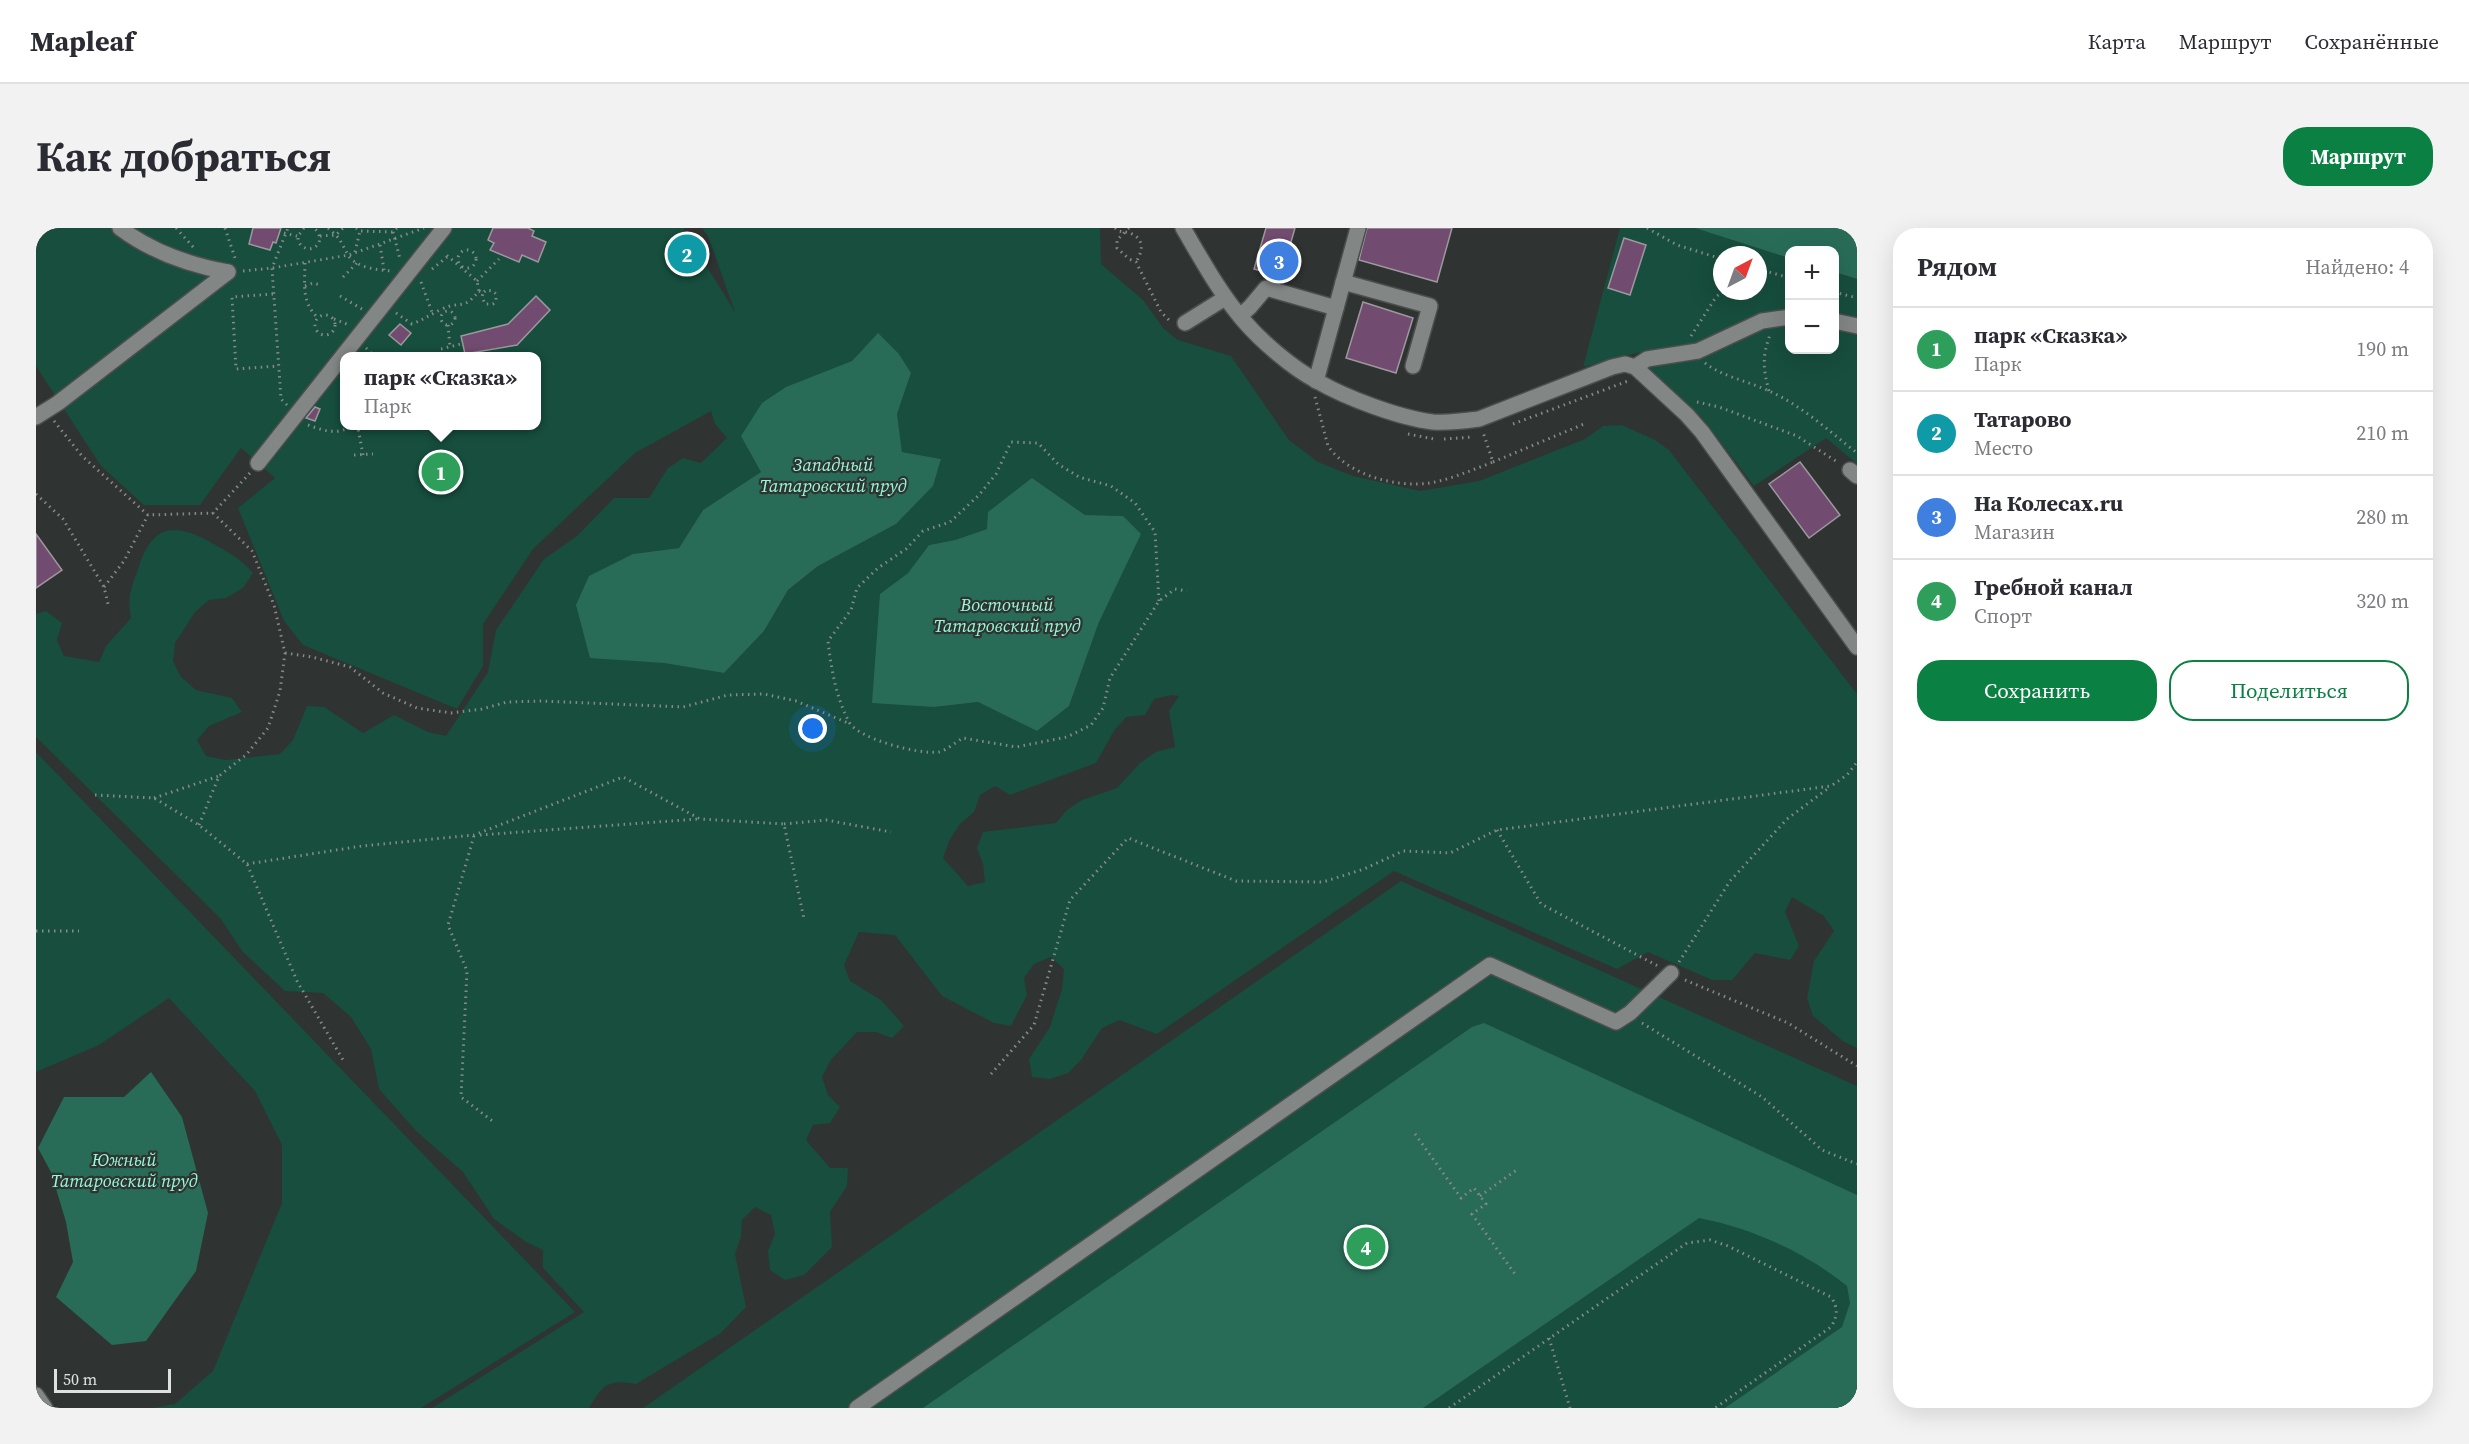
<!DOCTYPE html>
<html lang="ru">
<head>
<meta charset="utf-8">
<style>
  :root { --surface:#fff; --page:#f2f2f3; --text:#2b2b33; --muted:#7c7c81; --line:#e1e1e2; --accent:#0b8043 }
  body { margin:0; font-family:"Source Serif 4",serif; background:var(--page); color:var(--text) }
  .controls { position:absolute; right:18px; top:18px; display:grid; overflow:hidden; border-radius:12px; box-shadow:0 6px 24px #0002 }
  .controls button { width:54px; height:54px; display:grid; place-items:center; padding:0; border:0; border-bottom:2px solid var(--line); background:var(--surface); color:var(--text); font:30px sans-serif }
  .compass { position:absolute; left:1677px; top:18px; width:54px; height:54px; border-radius:50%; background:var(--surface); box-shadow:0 6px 24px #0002; rotate:41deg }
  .scale { position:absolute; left:18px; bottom:15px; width:117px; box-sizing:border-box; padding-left:6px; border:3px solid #dfe1e0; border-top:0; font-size:16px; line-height:21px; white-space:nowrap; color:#dfe1e0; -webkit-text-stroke:4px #2f3332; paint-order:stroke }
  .you { position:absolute; left:777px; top:501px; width:21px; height:21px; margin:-15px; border:4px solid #fff; border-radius:50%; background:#1a73e8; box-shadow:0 0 0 9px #1a73e833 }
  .badge { display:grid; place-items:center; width:39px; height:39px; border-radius:50%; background:var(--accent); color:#fff; font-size:20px; font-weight:700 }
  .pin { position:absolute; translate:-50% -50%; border:3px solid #fff; box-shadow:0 2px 6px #0006 }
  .popup { position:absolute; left:304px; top:124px; width:201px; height:78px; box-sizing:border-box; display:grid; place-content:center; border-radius:12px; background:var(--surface); filter:drop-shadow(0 2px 4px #0005); font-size:20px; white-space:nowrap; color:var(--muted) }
  .popup b { font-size:22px; color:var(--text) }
  .popup::after { content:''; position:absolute; left:50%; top:100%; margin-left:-12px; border:12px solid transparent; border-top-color:var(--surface) }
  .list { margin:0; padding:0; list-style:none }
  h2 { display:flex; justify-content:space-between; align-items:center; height:78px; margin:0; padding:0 24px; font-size:26px }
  h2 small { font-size:20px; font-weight:400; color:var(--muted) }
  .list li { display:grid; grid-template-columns:39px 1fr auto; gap:18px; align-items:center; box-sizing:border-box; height:84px; padding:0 24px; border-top:2px solid var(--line) }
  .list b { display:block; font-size:22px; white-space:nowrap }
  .list p { margin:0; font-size:20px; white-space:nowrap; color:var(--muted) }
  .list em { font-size:20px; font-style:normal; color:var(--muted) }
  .actions { display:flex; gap:12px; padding:18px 24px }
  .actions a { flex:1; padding:14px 0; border:2px solid var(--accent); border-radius:24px; text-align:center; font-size:21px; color:var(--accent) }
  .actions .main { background:var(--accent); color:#fff }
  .map { position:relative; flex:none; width:1821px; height:1180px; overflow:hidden; border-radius:24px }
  header { display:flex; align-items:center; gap:36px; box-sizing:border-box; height:84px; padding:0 30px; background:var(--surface); border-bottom:2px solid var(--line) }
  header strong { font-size:28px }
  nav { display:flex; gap:33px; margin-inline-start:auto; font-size:21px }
  .intro { display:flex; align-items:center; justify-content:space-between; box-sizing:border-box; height:144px; padding:0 36px }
  h1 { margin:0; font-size:42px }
  .button { padding:15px 27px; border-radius:24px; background:var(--accent); color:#fff; font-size:21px; font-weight:700 }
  main { display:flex; gap:36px; padding:0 36px }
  aside { flex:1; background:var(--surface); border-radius:24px; box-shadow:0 6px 24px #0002 }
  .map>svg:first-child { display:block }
  .green { fill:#174e3d; fill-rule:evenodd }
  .water { fill:#286c57 }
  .building { fill:#724b71; stroke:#9c999c; stroke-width:1.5 }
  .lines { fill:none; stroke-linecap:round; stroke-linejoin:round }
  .minor-casing { stroke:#4c4e4d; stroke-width:18 }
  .path { stroke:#878a89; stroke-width:3; stroke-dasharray:1.5 4.5; stroke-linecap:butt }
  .minor { stroke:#828684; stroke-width:15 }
  .labels { text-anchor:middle; stroke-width:4.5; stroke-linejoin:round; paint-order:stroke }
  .water-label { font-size:18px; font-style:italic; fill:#95fad6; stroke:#2f3332 }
</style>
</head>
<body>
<header>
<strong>Mapleaf</strong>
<nav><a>Карта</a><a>Маршрут</a><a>Сохранённые</a></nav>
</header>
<div class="intro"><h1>Как добраться</h1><a class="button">Маршрут</a></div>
<main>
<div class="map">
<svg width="1821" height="1180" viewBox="0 0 1821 1180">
  <rect width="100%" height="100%" fill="#2f3332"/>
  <g class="green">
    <path d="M 0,0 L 647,0 L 699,84 L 672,8 L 666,0 L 1064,0 L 1065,36 L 1107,72 L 1128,101 L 1142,112 L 1195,128 L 1253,212 L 1282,234 L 1317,248 L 1384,263 L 1443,253 L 1549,211 L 1567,198 L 1586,197 L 1619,212 L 1633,222 L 1821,466 L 1821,820 L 1808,814 L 1777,788 L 1771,770 L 1778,733 L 1798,703 L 1788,688 L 1756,669 L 1749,684 L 1763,718 L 1754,732 L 1719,725 L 1696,752 L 1676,752 L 1612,724 L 1581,741 L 1358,643 L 1121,806 L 1083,792 L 1066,800 L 1045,832 L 1032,845 L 1014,851 L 996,849 L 993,831 L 1014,799 L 1026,761 L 1028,741 L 1015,729 L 998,736 L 988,750 L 991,767 L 975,798 L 958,795 L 906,768 L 859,707 L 823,704 L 808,737 L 814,753 L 845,772 L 868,798 L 856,810 L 840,804 L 821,804 L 794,833 L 786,849 L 792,867 L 804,879 L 794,895 L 777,897 L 770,912 L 794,940 L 812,940 L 811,958 L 794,984 L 796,1019 L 768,1047 L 749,1052 L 734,1042 L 732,1023 L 739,1006 L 735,987 L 719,979 L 706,992 L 705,1009 L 699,1026 L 710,1079 L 685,1105 L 600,1156 C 572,1151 567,1157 553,1180 L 396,1180 L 548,1084 L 507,1040 L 507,1022 L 490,1014 L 458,991 L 427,944 L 380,903 L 343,861 L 335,821 L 315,789 L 287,765 L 249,763 L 206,723 L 185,691 L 0,509 L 0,386 L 10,383 L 26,395 L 21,412 L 28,428 L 63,434 L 70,418 L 95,390 C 91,368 95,361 102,341 C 116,296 138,294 176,315 C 192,324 205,331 217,345 L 207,360 L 190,370 L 173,372 L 159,384 L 139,415 L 137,433 L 145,449 L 160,462 L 196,470 L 206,484 L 173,498 L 161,512 L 170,528 L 190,532 L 244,526 L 257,512 L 271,478 L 288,479 L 327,505 L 358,487 L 392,504 L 410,508 L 452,444 L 460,402 L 508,331 L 541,308 L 578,270 L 613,270 L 632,240 L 647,230 L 665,235 L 691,210 L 679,196 L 675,183 L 599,225 L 497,321 L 447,396 L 447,438 L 421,481 L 267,417 L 248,393 L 202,280 L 239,250 L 205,220 L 164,277 L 108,277 L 65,238 L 0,138 ZM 842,106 L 863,126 L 875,145 L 861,186 L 866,224 L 905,231 L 897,258 L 860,296 L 782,338 L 752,362 L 728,403 L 688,445 L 628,435 L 597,326 L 643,320 L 667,282 L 725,244 L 786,146 L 816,133 ZM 309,128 L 501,128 L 501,198 L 309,198 ZM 996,250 L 1049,287 L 1087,288 L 1063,394 L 1033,478 L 1001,503 L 942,474 L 898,479 L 844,366 L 872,345 L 893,317 L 919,312 L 951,301 ZM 1136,467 L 1143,468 L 1133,483 L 1139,519 L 1120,524 L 1104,535 L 1081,560 L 1046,572 L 1031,582 L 1020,595 L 947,604 L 941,620 L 947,636 L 949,654 L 932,658 L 907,630 L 914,611 L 924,596 L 938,584 L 944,567 L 959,558 L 974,567 L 1060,535 L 1078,503 L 1090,489 L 1109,487 L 1118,471 Z"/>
    <path d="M 1584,0 L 1659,0 L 1753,30 L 1754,122 L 1798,122 L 1799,44 L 1821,51 L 1821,236 L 1790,210 L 1718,258 L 1666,190 L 1612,141 L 1609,123 L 1547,139 ZM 1686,27 L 1722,27 L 1722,63 L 1686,63 Z"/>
    <path d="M 0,524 L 539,1084 L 385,1180 L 117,1180 L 139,1176 L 177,1143 L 246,975 L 246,917 L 219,863 L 133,770 L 63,817 L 0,844 Z"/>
    <path d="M 1365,653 L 1821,858 L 1821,1180 L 607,1180 Z"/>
  </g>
  <g class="water">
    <path d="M 1659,0 L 1821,0 L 1821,51 L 1799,44 L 1798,22 L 1754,22 L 1753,30 Z"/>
    <path d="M 842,105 L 863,126 L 875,145 L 861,186 L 866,224 L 905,231 L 897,258 L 860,296 L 782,338 L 752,362 L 728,403 L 688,445 L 628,435 L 554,430 L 540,377 L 553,348 L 597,326 L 643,320 L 667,282 L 725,244 L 705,208 L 726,175 L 750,159 L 816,133 Z"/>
    <path d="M 996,250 L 1049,287 L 1087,288 L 1105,306 L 1063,394 L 1033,478 L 1001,503 L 942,474 L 898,479 L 836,475 L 844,366 L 872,345 L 893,317 L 919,312 L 951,301 L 952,284 Z"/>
    <path d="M 1448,795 L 1821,967 L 1821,1180 L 1689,1180 L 1806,1099 L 1814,1075 L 1811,1058 C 1769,1024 1715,1000 1663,990 L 1387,1180 L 887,1180 L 1436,799 Z"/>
    <path d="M 115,844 L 146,889 L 172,985 L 160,1043 L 110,1113 L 76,1117 L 20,1069 L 37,1034 L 30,994 L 15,944 L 2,920 L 28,869 L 88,869 Z"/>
  </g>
  <g class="building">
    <path d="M 217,0 L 245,0 L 240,15 L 237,14 L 234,22 L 213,16 Z"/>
    <path d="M 457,0 L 492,0 L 498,3 L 496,8 L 510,14 L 502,34 L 486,27 L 483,34 L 454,22 L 458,15 L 452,12 Z"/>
    <path d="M 1230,0 L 1259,0 L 1245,49 L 1218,41 Z"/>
    <path d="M 1331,0 L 1416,0 L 1401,54 L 1323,32 Z"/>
    <path d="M 1588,10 L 1610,17 L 1594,67 L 1572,60 Z"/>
    <path d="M 500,68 L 514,82 L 481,117 L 429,126 L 425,108 L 472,96 Z"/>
    <path d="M 1327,74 L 1377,90 L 1360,145 L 1310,130 Z"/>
    <path d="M 364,96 L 375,105 L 365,117 L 353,107 Z"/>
    <path d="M 279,179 L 284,181 L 279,193 L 270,190 Z"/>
    <path d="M 1764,234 L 1804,287 L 1773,310 L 1733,256 Z"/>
    <path d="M 0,306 L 26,342 L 0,360 Z"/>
  </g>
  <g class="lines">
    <defs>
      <g id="minor">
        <path d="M 84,0 C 116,24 153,37 192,44"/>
        <path d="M 1147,0 C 1166,32 1183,64 1207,92 C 1225,113 1256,140 1281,153 C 1310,170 1364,190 1397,194 C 1413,195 1428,193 1443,191 L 1576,139 L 1589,136 L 1599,139 L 1651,187 L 1666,204 L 1821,419"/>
        <path d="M 1307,54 L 1394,78 L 1377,138"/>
        <path d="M 1204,88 L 1214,79 L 1230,60 L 1300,80"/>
        <path d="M 1798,93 L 1821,98"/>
        <path d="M 1149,95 L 1189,70"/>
        <path d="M 1599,139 L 1611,131 L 1662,123 L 1726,93 L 1754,89"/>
        <path d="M 1280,153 L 1322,0"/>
        <path d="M 0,189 L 22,175 L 192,44"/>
        <path d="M 222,235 L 408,0"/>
        <path d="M 1814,242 L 1821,248"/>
        <path d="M 0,1167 L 9,1180"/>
        <path d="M 821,1180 L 1454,737 L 1580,794 L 1594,785 L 1635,745"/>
      </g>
    </defs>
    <use href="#minor" class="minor-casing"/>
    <g class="path">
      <path d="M 140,0 L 159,21"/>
      <path d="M 189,0 L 199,30"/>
      <path d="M 268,0 L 262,8 L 262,13 C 272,31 294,14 278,0"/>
      <path d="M 292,0 C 305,11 305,14 312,27 C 320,40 342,42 356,43"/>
      <path d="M 320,0 L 324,3 L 357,4 L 361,0"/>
      <path d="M 1079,0 L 1082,3 L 1089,4 L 1081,12 L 1081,20 L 1093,31 L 1100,34 L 1125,84 L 1134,93"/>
      <path d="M 1093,0 L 1089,4 C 1107,7 1109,20 1100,34"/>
      <path d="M 1611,0 L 1641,17 L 1686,31"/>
      <path d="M 357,4 L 364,31"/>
      <path d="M 248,5 L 261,8"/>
      <path d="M 284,8 L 300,7 L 307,0"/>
      <path d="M 344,17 L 348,42"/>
      <circle cx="431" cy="31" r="9"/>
      <path d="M 319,24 L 324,3"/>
      <path d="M 269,35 C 269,55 265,73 281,89"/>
      <path d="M 396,41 L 411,29"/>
      <path d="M 1722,41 L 1754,50"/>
      <path d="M 207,43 L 236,40 L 313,27 L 388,0"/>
      <path d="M 307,49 L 321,35"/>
      <path d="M 441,53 L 463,31"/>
      <path d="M 385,54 L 397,87"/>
      <path d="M 269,58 L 277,55 L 285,57"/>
      <path d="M 443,63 L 447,65 L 450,62 L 457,63 L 460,66 L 460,73 L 457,76 L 449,76 L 446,69 L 447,65"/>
      <path d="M 1798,64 L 1821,70"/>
      <path d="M 237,66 L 196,69 L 200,141 L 242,138"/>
      <path d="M 304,68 L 326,81"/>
      <circle cx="412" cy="90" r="7"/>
      <path d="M 360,85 L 376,96 C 387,92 395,86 406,81 C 424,72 426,84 443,63 L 441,53 L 408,25"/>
      <circle cx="289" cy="97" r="10"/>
      <path d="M 298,91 L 313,97"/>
      <path d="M 412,97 L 414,119"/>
      <path d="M 1655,108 L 1680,69 L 1687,63"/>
      <path d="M 330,120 L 338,128"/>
      <path d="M 405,121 L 425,116"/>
      <path d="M 1669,135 C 1687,149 1712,153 1733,163 C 1765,177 1793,203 1821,225"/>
      <path d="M 1733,163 C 1727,141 1726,128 1734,107"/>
      <path d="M 1279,169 L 1292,218 C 1312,247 1360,260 1394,255 C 1416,251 1436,242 1457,234 L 1447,204"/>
      <path d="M 1661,174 L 1683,179 L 1761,208 L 1803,235"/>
      <path d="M 251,177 L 245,171 L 236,40 L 252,0"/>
      <path d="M 18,193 L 46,228 L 112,287 L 177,285"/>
      <path d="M 1477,196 L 1592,153"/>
      <path d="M 272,197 C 286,202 302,208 315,198"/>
      <path d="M 1372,206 L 1398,211"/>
      <path d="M 1408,211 L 1437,209"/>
      <path d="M 318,227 L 337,226"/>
      <path d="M 327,227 L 322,200 L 330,198"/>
      <path d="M 1457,234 L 1548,196"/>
      <path d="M 0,266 L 27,291 L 68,359 L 72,376"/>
      <path d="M 68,359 L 88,333 L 112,287"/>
      <path d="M 1123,373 L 1119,304 L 1099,275 L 1075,258 L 1043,249 L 1022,236 L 1002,215 L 975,214 L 960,246 L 943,267 L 914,294 L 887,303 L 870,321 L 842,340 L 821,360 L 815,382 L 792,413 C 795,440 800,469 813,494 C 822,511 884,527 903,524 C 911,522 920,514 927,510 L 980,519 L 1031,509 L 1055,497 L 1067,480 L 1074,450 L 1123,373 L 1139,361 L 1151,363"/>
      <path d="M 249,425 L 276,429 L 314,439 L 347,465 L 381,480 L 415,485 L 446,481 L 471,474 L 505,473 L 647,479 L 692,467 L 728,466 L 760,473 L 812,495"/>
      <path d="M 59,567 L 118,570 L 163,597 L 211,636 L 261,753 L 307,832"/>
      <path d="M 118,570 L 183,548"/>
      <path d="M 748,596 L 790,592 L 855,604"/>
      <path d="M 163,597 L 183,548 L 210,527 L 232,500 L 244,463 L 249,425 L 238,377 L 216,323 L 177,285 L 214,245"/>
      <path d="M 1461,602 L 1505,676 L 1622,738"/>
      <path d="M 444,607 L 662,591"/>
      <path d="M 438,608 L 412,697 L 431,743 L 425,869 L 459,895"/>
      <path d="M 211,636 L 326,618 L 438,607 L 587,549 L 664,591 L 748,596 L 768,691"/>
      <path d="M 0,703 L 43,703"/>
      <path d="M 1643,734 L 1694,653 L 1751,591 L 1794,559"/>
      <path d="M 1649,752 L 1752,795 L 1821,838"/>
      <path d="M 1606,795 L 1726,869 L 1786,922 L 1821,936"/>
      <path d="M 955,846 L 998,797 L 1034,672 L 1092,610 L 1200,653 L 1287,654 L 1328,641 L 1367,623 L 1414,625 L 1461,602 L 1795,558 L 1811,547 L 1821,534"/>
      <path d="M 1379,906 L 1425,970 L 1438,960 L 1450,976 L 1436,986 L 1481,1049"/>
      <path d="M 1444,968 L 1482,941"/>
      <path d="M 1513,1110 L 1534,1180"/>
      <path d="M 1413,1180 L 1651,1015 L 1674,1012 L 1692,1018 L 1795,1069 C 1802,1080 1802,1087 1795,1099 L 1679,1180"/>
    </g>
    <use href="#minor" class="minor"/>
  </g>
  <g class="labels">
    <g class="water-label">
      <text x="797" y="243">Западный<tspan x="797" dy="21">Татаровский пруд</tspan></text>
      <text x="971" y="383">Восточный<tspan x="971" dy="21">Татаровский пруд</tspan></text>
      <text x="88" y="938">Южный<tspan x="88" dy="21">Татаровский пруд</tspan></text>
    </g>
  </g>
</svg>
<div class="controls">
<button>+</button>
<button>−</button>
</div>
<svg class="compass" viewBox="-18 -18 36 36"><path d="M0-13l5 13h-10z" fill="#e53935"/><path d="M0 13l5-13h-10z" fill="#7c7c81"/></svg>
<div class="scale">50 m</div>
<div class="you"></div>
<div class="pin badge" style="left:405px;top:244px;background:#2e9e5b">1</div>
<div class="popup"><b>парк «Сказка»</b>Парк</div>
<div class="pin badge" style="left:651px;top:26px;background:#0f9aa8">2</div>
<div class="pin badge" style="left:1243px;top:33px;background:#3f7fe0">3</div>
<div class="pin badge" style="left:1330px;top:1019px;background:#2e9e5b">4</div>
</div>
<aside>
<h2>Рядом<small>Найдено: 4</small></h2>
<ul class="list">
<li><span class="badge" style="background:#2e9e5b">1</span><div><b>парк «Сказка»</b><p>Парк</p></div><em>190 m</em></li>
<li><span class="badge" style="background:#0f9aa8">2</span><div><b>Татарово</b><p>Место</p></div><em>210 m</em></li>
<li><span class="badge" style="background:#3f7fe0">3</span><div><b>На Колесах.ru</b><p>Магазин</p></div><em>280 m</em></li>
<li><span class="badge" style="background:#2e9e5b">4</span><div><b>Гребной канал</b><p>Спорт</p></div><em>320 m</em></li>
</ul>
<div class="actions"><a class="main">Сохранить</a><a>Поделиться</a></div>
</aside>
</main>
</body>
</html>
